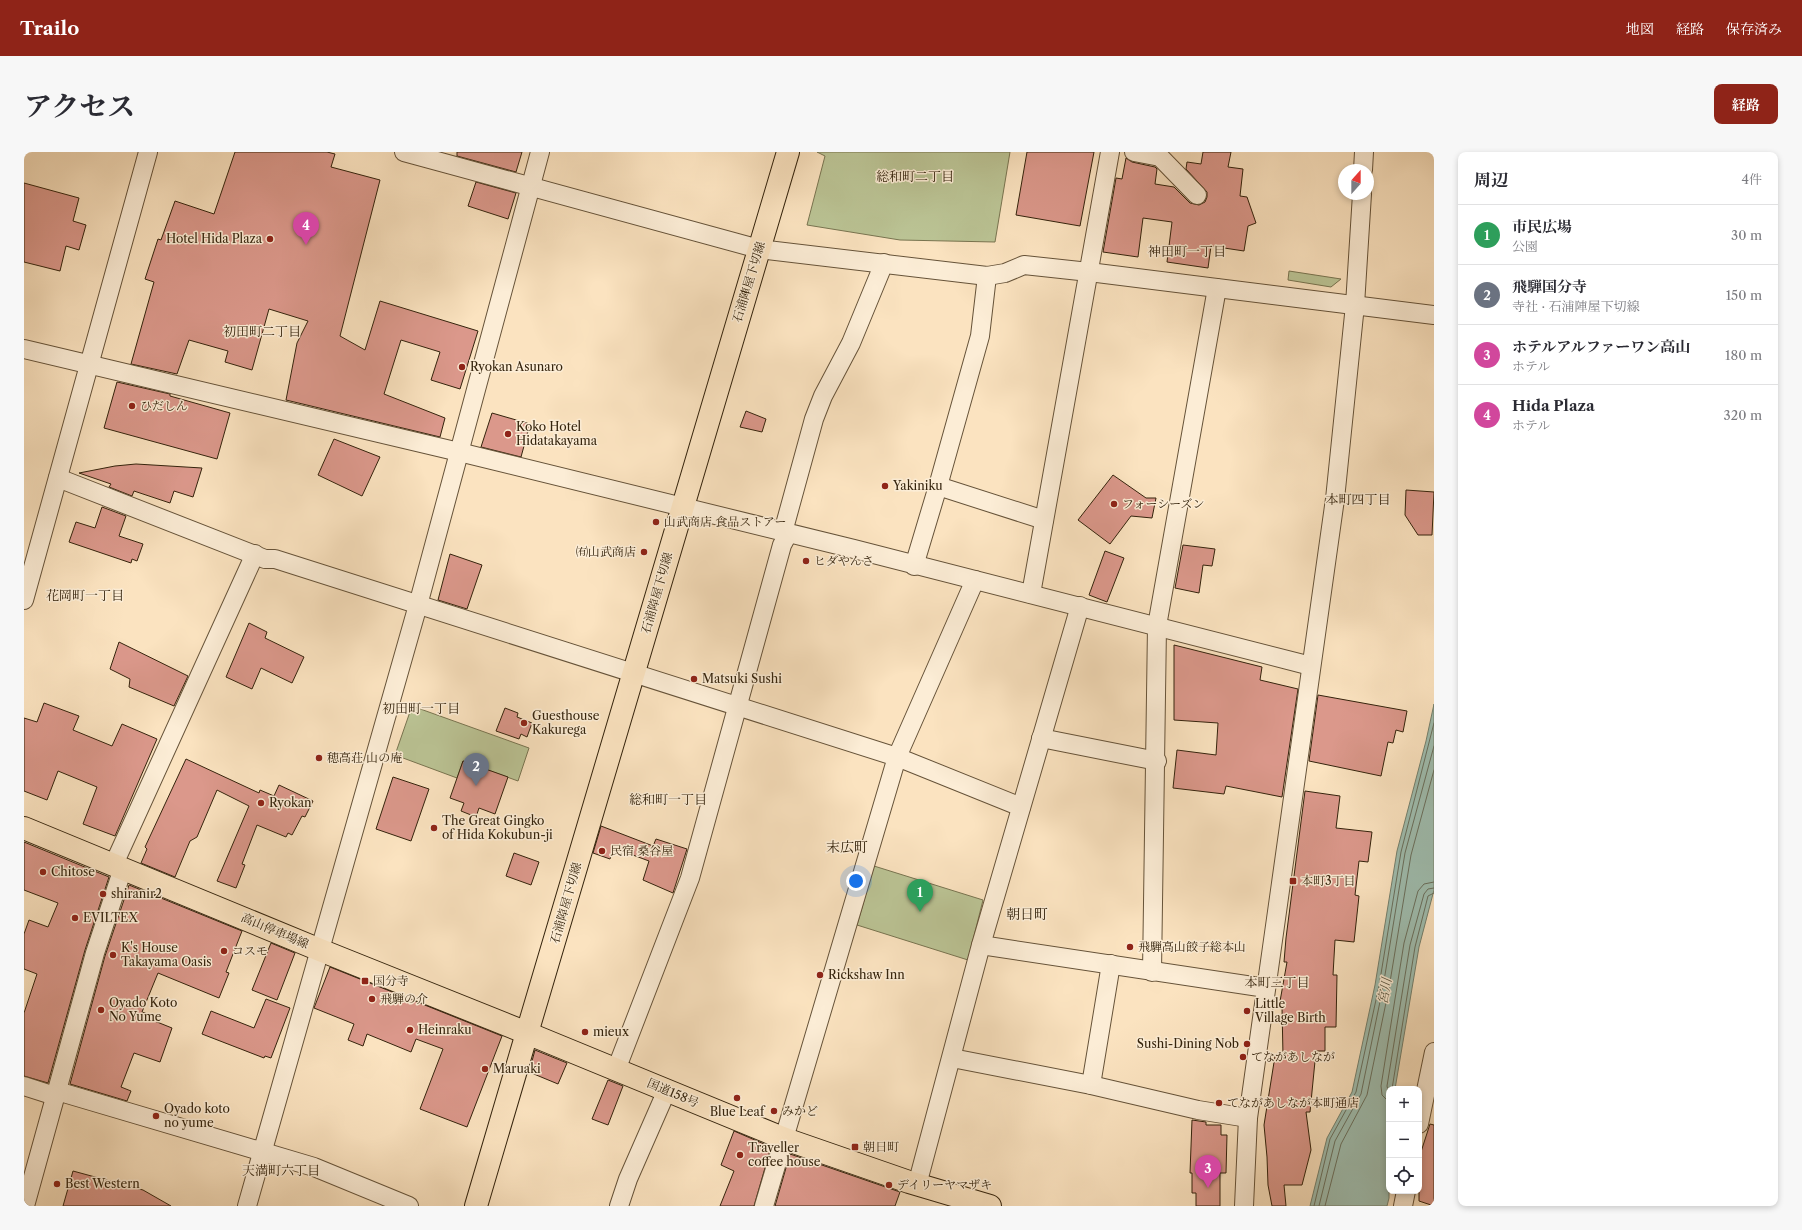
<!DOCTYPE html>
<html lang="ja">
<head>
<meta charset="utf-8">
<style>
  :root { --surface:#fff; --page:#f7f7f7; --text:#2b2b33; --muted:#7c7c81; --line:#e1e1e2; --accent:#8f2418 }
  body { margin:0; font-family:"Libre Caslon Text","Noto Serif JP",serif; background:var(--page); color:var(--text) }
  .controls { position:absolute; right:12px; bottom:12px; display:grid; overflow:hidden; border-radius:8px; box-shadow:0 2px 6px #0003 }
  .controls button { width:36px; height:36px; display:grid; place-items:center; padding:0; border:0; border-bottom:1px solid var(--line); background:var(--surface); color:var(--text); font:20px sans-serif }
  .compass { position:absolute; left:1314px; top:12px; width:36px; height:36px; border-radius:50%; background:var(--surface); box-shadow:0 2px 6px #0003; rotate:21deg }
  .you { position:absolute; left:832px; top:729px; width:14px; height:14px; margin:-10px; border:3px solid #fff; border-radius:50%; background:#1a73e8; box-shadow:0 0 0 6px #1a73e833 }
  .badge { display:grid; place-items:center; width:26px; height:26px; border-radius:50%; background:var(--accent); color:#fff; font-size:13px; font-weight:700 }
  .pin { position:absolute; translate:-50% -33px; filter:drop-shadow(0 1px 2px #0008) }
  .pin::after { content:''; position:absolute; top:21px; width:14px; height:12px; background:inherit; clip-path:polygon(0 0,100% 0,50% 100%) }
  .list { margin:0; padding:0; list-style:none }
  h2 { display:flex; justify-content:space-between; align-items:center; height:52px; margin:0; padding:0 16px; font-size:17px }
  h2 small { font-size:13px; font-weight:400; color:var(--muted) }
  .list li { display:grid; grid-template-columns:26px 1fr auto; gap:12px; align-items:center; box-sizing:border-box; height:60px; padding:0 16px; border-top:1px solid var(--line) }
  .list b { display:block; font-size:15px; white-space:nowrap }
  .list p { margin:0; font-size:13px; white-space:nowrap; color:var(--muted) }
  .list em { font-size:13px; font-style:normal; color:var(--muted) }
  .icon { flex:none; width:22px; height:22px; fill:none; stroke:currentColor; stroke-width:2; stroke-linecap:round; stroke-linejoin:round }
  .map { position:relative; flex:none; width:1410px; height:1054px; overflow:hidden; border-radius:8px }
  header { display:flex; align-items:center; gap:24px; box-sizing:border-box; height:56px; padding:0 20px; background:var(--accent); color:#fff }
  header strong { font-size:19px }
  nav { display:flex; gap:22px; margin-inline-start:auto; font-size:14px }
  .intro { display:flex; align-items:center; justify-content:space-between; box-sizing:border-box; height:96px; padding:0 24px }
  h1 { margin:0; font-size:28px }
  .button { padding:10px 18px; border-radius:8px; background:var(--accent); color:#fff; font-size:14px; font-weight:700 }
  main { display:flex; gap:24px; padding:0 24px }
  aside { flex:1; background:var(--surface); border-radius:8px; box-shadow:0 2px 6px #0003 }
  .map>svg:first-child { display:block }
  .green { fill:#bbc495; stroke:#787450 }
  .water { fill:#9fbeb0; stroke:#74806e }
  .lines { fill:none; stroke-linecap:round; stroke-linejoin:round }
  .shore { stroke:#6a705e; stroke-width:1 }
  .building { fill:#db988b; stroke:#34230c }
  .minor-casing { stroke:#665339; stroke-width:20 }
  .major-casing { stroke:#34230c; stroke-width:24 }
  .highway-casing { stroke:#34230c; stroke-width:24 }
  .minor { stroke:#fcedd6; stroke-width:18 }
  .major { stroke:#fbe3c0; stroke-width:22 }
  .highway { stroke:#fbe3c0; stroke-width:22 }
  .poi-dot { fill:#8f2418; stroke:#fcedd6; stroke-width:1.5 }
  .labels { text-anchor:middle; stroke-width:3; stroke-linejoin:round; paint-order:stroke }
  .poi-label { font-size:12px; fill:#34230c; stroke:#fcedd6; text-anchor:start }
  .street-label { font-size:12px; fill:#34230c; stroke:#fcedd6 }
  .neighbourhood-label { font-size:13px; fill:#34230c; stroke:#fcedd6 }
  .water-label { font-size:13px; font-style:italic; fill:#54523d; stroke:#fcedd6 }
  .quarter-label { font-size:14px; fill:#34230c; stroke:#fcedd6 }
</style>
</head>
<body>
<header>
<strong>Trailo</strong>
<nav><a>地図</a><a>経路</a><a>保存済み</a></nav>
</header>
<div class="intro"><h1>アクセス</h1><a class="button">経路</a></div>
<main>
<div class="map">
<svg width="1410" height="1054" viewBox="0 0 1410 1054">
  <rect width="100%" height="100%" fill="#fbe3c0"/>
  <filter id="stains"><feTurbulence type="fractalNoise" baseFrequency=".005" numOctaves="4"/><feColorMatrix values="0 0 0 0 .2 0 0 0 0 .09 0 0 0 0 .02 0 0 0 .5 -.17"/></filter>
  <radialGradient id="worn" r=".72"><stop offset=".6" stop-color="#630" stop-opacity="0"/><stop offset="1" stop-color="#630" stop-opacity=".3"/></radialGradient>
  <g class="green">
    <path d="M 793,0 L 986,0 L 971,90 L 876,88 L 783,73 L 801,4 Z"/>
    <path d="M 1265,119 L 1317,127 L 1307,135 L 1264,128 Z"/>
    <path d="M 388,554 L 505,596 L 494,629 L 439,609 L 433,626 L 371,603 Z"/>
    <path d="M 850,714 L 959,748 L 944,808 L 833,773 Z"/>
  </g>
  <path class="water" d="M 1410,552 L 1410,738 L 1395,795 L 1371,937 L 1365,937 L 1365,1046 L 1363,1054 L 1286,1054 L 1303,986 L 1328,940 L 1351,833 L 1373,699 L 1402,589 Z"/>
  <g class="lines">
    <g class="shore">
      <path d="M 1368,937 L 1391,795 L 1404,744 L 1410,741"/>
      <path d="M 1365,942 L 1363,934 L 1386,793 L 1400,742 L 1404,737 L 1410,736"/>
      <path d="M 1365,950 L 1358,943 L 1357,934 L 1380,791 L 1394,739 L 1400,732 L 1410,730"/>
      <path d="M 1290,1054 L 1306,987 L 1332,940 L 1355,834 L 1377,700 L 1410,571"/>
      <path d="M 1295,1054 L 1311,989 L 1337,942 L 1359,835 L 1381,701 L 1410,594"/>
      <path d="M 1301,1054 L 1317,992 L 1343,943 L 1365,836 L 1387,703 L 1410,618"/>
    </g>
  </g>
  <g class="building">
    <path d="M 211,0 L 303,0 L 311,2 L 307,15 L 356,28 L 316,184 L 341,198 L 356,149 L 454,179 L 436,237 L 407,228 L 416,200 L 377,188 L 360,242 L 421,266 L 416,285 L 262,248 L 273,191 L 284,169 L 245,157 L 228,218 L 201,210 L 204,199 L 165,188 L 153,222 L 107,212 L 130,130 L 121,127 L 134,87 L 137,88 L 151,49 L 190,62 Z"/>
    <path d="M 433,0 L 498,0 L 492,20 L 433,4 Z"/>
    <path d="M 1003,0 L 1070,0 L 1056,74 L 992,63 Z"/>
    <path d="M 1179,0 L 1207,0 L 1204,15 L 1219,17 L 1216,44 L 1223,45 L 1232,71 L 1224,74 L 1220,99 L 1187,94 L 1184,116 L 1143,110 L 1148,70 L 1119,66 L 1114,105 L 1079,100 L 1092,26 L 1098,27 L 1102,6 L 1108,10 L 1131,15 L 1133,17 L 1131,32 L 1150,35 L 1166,51 L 1175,53 L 1181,50 L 1183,45 L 1183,40 L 1162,17 L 1163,10 L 1177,12 Z"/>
    <path d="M 452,30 L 492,41 L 484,67 L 444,54 Z"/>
    <path d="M 0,31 L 55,46 L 49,69 L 62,73 L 55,98 L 42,94 L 36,119 L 0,110 Z"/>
    <path d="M 93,230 L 146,242 L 146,244 L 206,261 L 193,307 L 80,276 Z"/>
    <path d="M 722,259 L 742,267 L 738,280 L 716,275 Z"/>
    <path d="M 468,261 L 506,272 L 497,305 L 457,295 Z"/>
    <path d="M 310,287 L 356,305 L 338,344 L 294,323 Z"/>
    <path d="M 112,312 L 178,316 L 169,345 L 150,339 L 146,351 L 110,339 L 108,344 L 85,335 L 87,332 L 55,321 L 91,314 Z"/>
    <path d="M 1089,323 L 1122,346 L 1132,346 L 1128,366 L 1107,364 L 1086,392 L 1054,368 Z"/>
    <path d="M 1382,338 L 1410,340 L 1408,383 L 1394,383 L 1381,363 Z"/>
    <path d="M 78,355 L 102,364 L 95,384 L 119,392 L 113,409 L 108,407 L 107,411 L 45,390 L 52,370 L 71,376 Z"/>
    <path d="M 1159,393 L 1191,397 L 1188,414 L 1179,413 L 1175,441 L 1151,436 Z"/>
    <path d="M 1081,399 L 1100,406 L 1083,450 L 1065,443 Z"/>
    <path d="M 426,402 L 458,413 L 443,457 L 414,448 Z"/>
    <path d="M 225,471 L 243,480 L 241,486 L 280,505 L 268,531 L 237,516 L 228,537 L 202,525 Z"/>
    <path d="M 95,490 L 164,524 L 150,554 L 105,535 L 106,527 L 86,517 Z"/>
    <path d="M 1150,493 L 1238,515 L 1236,528 L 1274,537 L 1258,645 L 1202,634 L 1200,642 L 1149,636 L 1153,598 L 1192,603 L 1194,571 L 1150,568 Z"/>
    <path d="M 1294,543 L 1383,559 L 1379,580 L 1372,578 L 1369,591 L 1364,590 L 1357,624 L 1285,609 Z"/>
    <path d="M 20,551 L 55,564 L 49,578 L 88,594 L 98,572 L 133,587 L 91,684 L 59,672 L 73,635 L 34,619 L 23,648 L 0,639 L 0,566 L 13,570 Z"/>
    <path d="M 481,556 L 494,561 L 493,565 L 508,571 L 503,585 L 497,582 L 495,587 L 472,579 Z"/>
    <path d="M 162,607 L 235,641 L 236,638 L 250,644 L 255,633 L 289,649 L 281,665 L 278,664 L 268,683 L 264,681 L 262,685 L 233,673 L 218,712 L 221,713 L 212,736 L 193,729 L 225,654 L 193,638 L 173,685 L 166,689 L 151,725 L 117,711 L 123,697 L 121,695 Z"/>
    <path d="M 439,609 L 484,625 L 471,662 L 455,656 L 452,665 L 437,659 L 440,651 L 426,646 Z"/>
    <path d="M 369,625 L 405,637 L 387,689 L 352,677 Z"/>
    <path d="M 1281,639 L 1316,644 L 1312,676 L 1348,680 L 1344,710 L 1335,709 L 1331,743 L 1335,744 L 1330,790 L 1311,788 L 1309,823 L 1313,823 L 1312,875 L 1301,875 L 1301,899 L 1292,899 L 1286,960 L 1282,960 L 1287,998 L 1278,1033 L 1260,1033 L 1262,1054 L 1248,1054 L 1244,1033 L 1243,1005 L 1240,973 L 1251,904 L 1259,904 L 1258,855 L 1255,855 L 1263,810 L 1260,810 L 1262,786 Z"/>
    <path d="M 577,674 L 629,694 L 632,687 L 663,697 L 649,741 L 619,728 L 625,709 L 590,696 L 586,707 L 569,701 Z"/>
    <path d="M 0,690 L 85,725 L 61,798 L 24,931 L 0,924 L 0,861 L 13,822 L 0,817 L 0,782 L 5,768 L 24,775 L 34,751 L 0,738 Z"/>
    <path d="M 490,701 L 515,710 L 507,733 L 482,724 Z"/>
    <path d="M 105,733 L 218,779 L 202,820 L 205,821 L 195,846 L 134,821 L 118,860 L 130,864 L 128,868 L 148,876 L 136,910 L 110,901 L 97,935 L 107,939 L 103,949 L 46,932 L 81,804 Z"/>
    <path d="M 247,791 L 271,801 L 253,848 L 228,838 Z"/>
    <path d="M 306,815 L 478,884 L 443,975 L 396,957 L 419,897 L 392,887 L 387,900 L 343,882 L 339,894 L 324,888 L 330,872 L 290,856 Z"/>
    <path d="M 242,847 L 266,856 L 247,906 L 241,904 L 240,906 L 178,882 L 187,859 L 230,876 Z"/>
    <path d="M 511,898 L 543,911 L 534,932 L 505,920 Z"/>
    <path d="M 584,928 L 599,934 L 584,973 L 568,967 Z"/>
    <path d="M 1168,968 L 1182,970 L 1182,973 L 1197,973 L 1197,983 L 1203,983 L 1202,1021 L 1196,1021 L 1196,1054 L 1172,1054 L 1172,1041 L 1168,1041 L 1168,1021 L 1166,1021 Z"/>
    <path d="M 1406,972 L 1410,973 L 1410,1054 L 1395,1049 L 1395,1006 Z"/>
    <path d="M 710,979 L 747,995 L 730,1054 L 696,1054 L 710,1019 L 697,1013 Z"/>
    <path d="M 766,1002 L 876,1040 L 871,1054 L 751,1054 Z"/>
    <path d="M 49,1019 L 119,1038 L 147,1054 L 39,1054 Z"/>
  </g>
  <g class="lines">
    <defs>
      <g id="minor">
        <path d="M 380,0 L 735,97 L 963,124 L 981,121 L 1000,113 L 1065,120 L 1410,163"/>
        <path d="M 1110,0 L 1136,5 L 1173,43"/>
        <path d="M 1339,18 L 1340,0"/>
        <path d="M 0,197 L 435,300 L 830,397 L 1287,514"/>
        <path d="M 34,326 L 241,407 L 251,407 L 873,605 L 997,655"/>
        <path d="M 914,334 L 1020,368"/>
        <path d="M 759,380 L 790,267 L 799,244 L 827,191 L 860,111"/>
        <path d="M 890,414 L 914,334 L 956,184 L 963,124"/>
        <path d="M 1007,442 L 1086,0"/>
        <path d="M 0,448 L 124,0"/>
        <path d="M 1017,586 L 1133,609"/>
        <path d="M 90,712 L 231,402"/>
        <path d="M 957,793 L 1242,836"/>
        <path d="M 1128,820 L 1133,474 L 1193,136"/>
        <path d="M 928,906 L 1067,933 L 1174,958 L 1224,966"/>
        <path d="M 592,918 L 666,726 L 758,393 L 764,382"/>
        <path d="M 1067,933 L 1087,812"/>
        <path d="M 0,934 L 31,944"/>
        <path d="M 33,939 L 290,1015 L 385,1054"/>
        <path d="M 1395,972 L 1410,900"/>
        <path d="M 893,1033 L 957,793 L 1056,454"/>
        <path d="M 1,1054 L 71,801 L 99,716"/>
        <path d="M 223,1054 L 394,453 L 516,0"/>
        <path d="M 595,1054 L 604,1027 L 643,938"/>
        <path d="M 740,1054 L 873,605 L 951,428"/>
        <path d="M 1220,1054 L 1224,966 L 1311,347 L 1331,153 L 1338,42"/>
        <path d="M 1379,1054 L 1382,1039"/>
      </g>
      <path id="major" d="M 0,676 L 296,798 L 503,881 L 764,0"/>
      <path id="highway" d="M 452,1054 L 503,881 L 761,987 L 885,1030 L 966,1054"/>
    </defs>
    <use href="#minor" class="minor-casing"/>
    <use href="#major" class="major-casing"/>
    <use href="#highway" class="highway-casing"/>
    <use href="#minor" class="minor"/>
    <use href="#major" class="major"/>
    <use href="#highway" class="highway"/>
  </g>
  <g class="poi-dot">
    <circle cx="246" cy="87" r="4"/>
    <circle cx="438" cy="215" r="4"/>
    <circle cx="108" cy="254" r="4"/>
    <circle cx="484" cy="282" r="4"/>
    <circle cx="861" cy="334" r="4"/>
    <circle cx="1090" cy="352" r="4"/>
    <circle cx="632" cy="370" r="4"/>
    <circle cx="620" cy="400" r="4"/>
    <circle cx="782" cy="409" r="4"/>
    <circle cx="670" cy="527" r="4"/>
    <circle cx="500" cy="571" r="4"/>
    <circle cx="295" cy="606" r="4"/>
    <circle cx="237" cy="651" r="4"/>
    <circle cx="410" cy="676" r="4"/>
    <circle cx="578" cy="699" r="4"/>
    <circle cx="19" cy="720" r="4"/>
    <rect x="1265" y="725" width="8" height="8" rx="2"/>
    <circle cx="79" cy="742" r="4"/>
    <circle cx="51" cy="766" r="4"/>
    <circle cx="1106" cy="795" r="4"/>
    <circle cx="200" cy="799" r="4"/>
    <circle cx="89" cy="803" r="4"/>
    <circle cx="796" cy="823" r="4"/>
    <rect x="337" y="825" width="8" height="8" rx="2"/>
    <circle cx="348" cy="847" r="4"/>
    <circle cx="77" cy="858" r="4"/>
    <circle cx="1223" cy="859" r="4"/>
    <circle cx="386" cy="878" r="4"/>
    <circle cx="561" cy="880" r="4"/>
    <circle cx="1223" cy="892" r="4"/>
    <circle cx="1219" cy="905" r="4"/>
    <circle cx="461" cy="917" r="4"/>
    <circle cx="713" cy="946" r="4"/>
    <circle cx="1195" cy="951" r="4"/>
    <circle cx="750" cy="959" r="4"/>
    <circle cx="132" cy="964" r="4"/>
    <rect x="827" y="991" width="8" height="8" rx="2"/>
    <circle cx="716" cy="1003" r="4"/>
    <circle cx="33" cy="1032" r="4"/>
    <circle cx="865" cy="1033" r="4"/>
  </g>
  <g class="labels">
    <g class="poi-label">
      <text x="238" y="91" text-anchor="end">Hotel Hida Plaza</text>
      <text x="446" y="219">Ryokan Asunaro</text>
      <text x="116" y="258">ひだしん</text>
      <text x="492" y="279">Koko Hotel<tspan x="492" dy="14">Hidatakayama</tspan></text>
      <text x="869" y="338">Yakiniku</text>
      <text x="1098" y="356">フォーシーズン</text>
      <text x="640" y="374">山武商店 食品ストアー</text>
      <text x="612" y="404" text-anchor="end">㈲山武商店</text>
      <text x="790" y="413">ヒダやんさ</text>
      <text x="678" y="531">Matsuki Sushi</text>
      <text x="508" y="568">Guesthouse<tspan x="508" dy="14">Kakurega</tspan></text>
      <text x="303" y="610">穂高荘 山の庵</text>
      <text x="245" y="655">Ryokan</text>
      <text x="418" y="673">The Great Gingko<tspan x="418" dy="14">of Hida Kokubun-ji</tspan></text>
      <text x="586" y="703">民宿 桑谷屋</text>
      <text x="27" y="724">Chitose</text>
      <text x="1277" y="733">本町3丁目</text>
      <text x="87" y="746">shiranir2</text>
      <text x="59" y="770">EVILTEX</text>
      <text x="1114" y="799">飛騨高山餃子総本山</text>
      <text x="97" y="800">K's House<tspan x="97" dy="14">Takayama Oasis</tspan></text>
      <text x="208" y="803">コスモ</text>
      <text x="804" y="827">Rickshaw Inn</text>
      <text x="349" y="833">国分寺</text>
      <text x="356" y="851">飛騨の介</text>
      <text x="85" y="855">Oyado Koto<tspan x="85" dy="14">No Yume</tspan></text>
      <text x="1231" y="856">Little<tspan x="1231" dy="14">Village Birth</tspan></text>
      <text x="394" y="882">Heinraku</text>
      <text x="569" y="884">mieux</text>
      <text x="1215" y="896" text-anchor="end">Sushi-Dining Nob</text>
      <text x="1227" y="909">てながあしなが</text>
      <text x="469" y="921">Maruaki</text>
      <text x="1203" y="955">てながあしなが本町通店</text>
      <text x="140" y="961">Oyado koto<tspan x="140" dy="14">no yume</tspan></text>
      <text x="758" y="963">みかど</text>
      <text x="713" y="964" text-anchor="middle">Blue Leaf</text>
      <text x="839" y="999">朝日町</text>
      <text x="724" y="1000">Traveller<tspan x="724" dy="14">coffee house</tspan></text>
      <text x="41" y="1036">Best Western</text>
      <text x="873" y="1037">デイリーヤマザキ</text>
    </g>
    <g class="street-label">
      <text transform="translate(725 130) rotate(-73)" y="4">石浦陣屋下切線</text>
      <text transform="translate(633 441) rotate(-74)" y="4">石浦陣屋下切線</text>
      <text transform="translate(542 751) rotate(-74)" y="4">石浦陣屋下切線</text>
      <text transform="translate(251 779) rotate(23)" y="4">高山停車場線</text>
      <text transform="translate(649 941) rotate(23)" y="4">国道158号</text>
    </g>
    <g class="neighbourhood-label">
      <text x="891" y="29">総和町二丁目</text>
      <text x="1163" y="104">神田町一丁目</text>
      <text x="238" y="184">初田町二丁目</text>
      <text x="1334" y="352">本町四丁目</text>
      <text x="61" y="448">花岡町一丁目</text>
      <text x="397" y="561">初田町一丁目</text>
      <text x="644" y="652">総和町一丁目</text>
      <text x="1253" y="835">本町三丁目</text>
      <text x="257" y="1023">天満町六丁目</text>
    </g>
    <g class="water-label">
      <text transform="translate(1360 839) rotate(-80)" y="5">宮川</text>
    </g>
    <g class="quarter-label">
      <text x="823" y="700">末広町</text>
      <text x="1003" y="767">朝日町</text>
    </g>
  </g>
  <rect width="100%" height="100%" filter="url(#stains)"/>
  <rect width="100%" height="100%" fill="url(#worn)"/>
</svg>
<div class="controls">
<button>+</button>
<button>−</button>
<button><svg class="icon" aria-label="locate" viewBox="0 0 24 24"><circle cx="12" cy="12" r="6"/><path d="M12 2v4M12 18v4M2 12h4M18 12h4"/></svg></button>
</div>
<svg class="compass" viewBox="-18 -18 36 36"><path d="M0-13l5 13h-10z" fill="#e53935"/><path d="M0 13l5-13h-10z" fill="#7c7c81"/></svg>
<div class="you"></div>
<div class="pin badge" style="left:896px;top:760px;background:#2e9e5b">1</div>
<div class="pin badge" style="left:452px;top:634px;background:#6b7280">2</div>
<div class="pin badge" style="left:1184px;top:1036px;background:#d1479c">3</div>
<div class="pin badge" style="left:282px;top:93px;background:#d1479c">4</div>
</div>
<aside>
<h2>周辺<small>4件</small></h2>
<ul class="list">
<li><span class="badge" style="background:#2e9e5b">1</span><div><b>市民広場</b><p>公園</p></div><em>30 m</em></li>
<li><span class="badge" style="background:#6b7280">2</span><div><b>飛騨国分寺</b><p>寺社 · 石浦陣屋下切線</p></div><em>150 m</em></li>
<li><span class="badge" style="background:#d1479c">3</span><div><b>ホテルアルファーワン高山</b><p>ホテル</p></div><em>180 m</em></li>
<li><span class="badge" style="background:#d1479c">4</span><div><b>Hida Plaza</b><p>ホテル</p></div><em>320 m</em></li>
</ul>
</aside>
</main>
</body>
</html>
